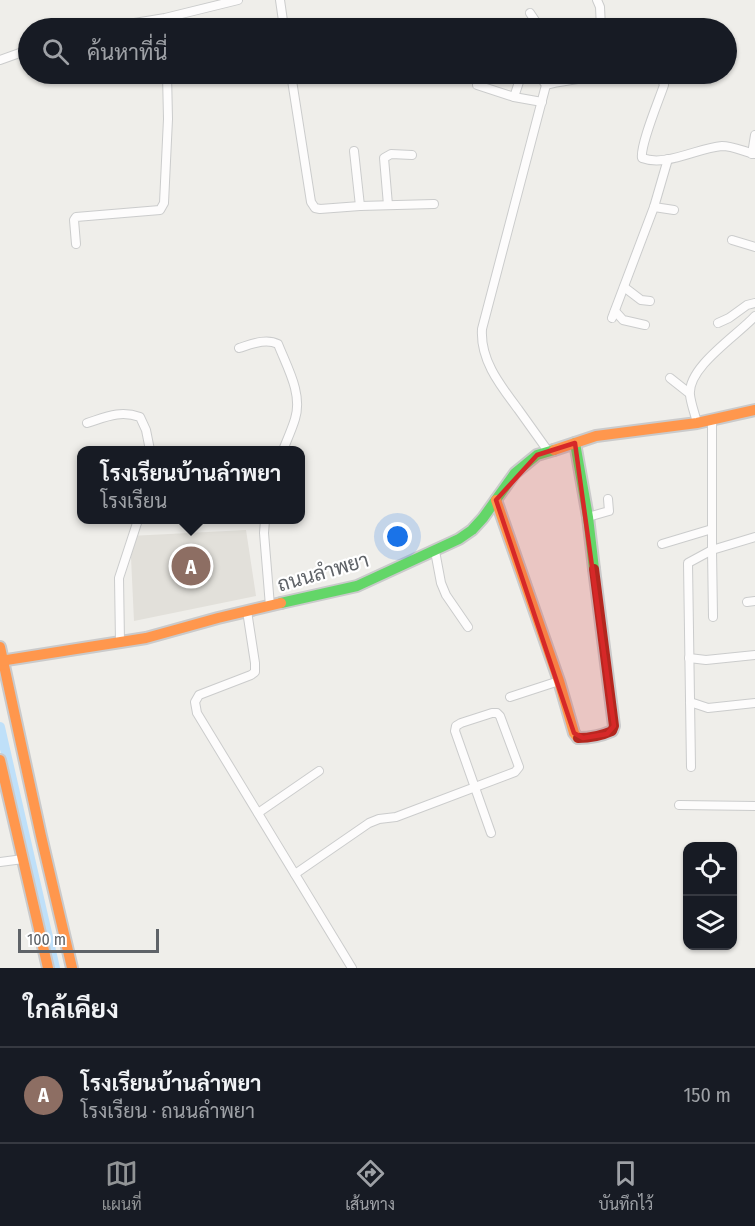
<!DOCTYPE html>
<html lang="th">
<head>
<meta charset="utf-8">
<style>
  :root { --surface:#171b24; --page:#242831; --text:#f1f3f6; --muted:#9ea1a6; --line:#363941; --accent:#919496 }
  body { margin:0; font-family:"Fira Sans Condensed",Sarabun,sans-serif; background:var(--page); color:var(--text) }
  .controls { position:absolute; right:18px; bottom:18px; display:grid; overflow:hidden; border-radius:12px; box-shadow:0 2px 4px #0004 }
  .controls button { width:54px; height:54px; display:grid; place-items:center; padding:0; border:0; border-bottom:2px solid var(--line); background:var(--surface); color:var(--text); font:30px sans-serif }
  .scale { position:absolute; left:18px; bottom:15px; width:141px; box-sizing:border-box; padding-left:6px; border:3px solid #5f6368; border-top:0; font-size:16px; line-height:21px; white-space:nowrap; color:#5f6368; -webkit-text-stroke:4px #fff; paint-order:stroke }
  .you { position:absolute; left:398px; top:537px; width:21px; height:21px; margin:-15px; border:4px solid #fff; border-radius:50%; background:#1a73e8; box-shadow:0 0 0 9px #1a73e833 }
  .badge { display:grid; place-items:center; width:39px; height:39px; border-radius:50%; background:var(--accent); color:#fff; font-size:20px; font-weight:700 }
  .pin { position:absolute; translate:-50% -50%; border:3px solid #fff; box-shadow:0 2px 6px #0006 }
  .popup { position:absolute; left:77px; top:446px; width:228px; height:78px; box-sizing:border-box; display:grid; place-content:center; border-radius:12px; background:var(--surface); filter:drop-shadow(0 2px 4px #0005); font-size:20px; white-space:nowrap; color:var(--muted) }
  .popup b { font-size:22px; color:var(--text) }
  .popup::after { content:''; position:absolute; left:50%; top:100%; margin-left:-12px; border:12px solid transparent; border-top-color:var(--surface) }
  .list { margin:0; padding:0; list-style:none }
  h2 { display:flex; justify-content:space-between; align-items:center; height:78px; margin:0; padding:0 24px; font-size:26px }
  h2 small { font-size:20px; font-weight:400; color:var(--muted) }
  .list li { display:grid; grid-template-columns:39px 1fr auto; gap:18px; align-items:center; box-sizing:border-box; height:96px; padding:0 24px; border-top:2px solid var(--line) }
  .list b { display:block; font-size:22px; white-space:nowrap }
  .list p { margin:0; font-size:20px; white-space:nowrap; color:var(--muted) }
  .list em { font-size:20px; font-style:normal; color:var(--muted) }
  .icon { flex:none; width:33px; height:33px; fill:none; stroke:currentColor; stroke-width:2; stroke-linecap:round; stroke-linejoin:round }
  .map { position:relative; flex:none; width:755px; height:968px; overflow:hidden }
  .search { position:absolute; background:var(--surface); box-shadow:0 2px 4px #0004; left:18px; right:18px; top:18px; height:66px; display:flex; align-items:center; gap:15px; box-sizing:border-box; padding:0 21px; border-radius:33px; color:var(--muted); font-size:22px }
  .sheet { height:174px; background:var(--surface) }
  nav { display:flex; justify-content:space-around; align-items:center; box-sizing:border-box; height:84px; border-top:2px solid var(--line); background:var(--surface); font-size:16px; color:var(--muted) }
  nav a { display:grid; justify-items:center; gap:3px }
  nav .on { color:var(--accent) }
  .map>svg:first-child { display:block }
  .education { fill:#e2e0da }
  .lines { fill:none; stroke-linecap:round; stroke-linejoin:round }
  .canal { stroke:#bfe0f9; stroke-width:10 }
  .street-casing { stroke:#cbcccc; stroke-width:10 }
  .fast-casing { stroke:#cacacb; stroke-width:14 }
  .slow-casing { stroke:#cacacb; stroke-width:14 }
  .jam-casing { stroke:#cacacb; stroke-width:14 }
  .street { stroke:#fdfcfc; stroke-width:8 }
  .fast { stroke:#63d668; stroke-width:10 }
  .slow { stroke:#ff974d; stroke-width:10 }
  .jam { stroke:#b3261e; stroke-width:10 }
  .marked { fill:#d62828; fill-opacity:0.2; stroke:#d62828; stroke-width:4.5; stroke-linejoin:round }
  .labels { text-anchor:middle; stroke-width:4.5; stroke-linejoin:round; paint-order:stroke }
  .street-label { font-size:20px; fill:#5f6368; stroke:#fff }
</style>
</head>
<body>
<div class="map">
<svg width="755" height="968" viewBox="0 0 755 968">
  <rect width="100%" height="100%" fill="#efeeea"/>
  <path class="education" d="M 246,530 L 256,596 L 134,621 L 130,536 Z"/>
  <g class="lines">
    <path class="canal" d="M 0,727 L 55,968"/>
    <defs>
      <g id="street">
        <path d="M 280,0 L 284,28"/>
        <path d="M 597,0 L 600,7 L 601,28"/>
        <path d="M 530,13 L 538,25 L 538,28"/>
        <path d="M 104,28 L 165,18 L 238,0"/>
        <path d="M 0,60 L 28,50"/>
        <path d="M 291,74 L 311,202 L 315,208 L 320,209 L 360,206 L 434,204"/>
        <path d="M 540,74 L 541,78 L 546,85 L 482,329 C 480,360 500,385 518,409 C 528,423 538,437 548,451"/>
        <path d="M 657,74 L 661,77 L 664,85 C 659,100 640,145 642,158 C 666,167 697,148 722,146 C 733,146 745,152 755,154"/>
        <path d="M 477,85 L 514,97 L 542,102"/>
        <path d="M 546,85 C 563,80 582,80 598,74"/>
        <path d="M 514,97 L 520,79"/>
        <path d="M 354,151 L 360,206"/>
        <path d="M 752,154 L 755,135"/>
        <path d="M 388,205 L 384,158 L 391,154 L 412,155"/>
        <path d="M 654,207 L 674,210"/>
        <path d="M 732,240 L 755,247"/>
        <path d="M 76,244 L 74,220 L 76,217 L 160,210 L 164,203 L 168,119 L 167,74"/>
        <path d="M 624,287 L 641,300 L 650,301"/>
        <path d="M 615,311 L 623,320 L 645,325"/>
        <path d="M 612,318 L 654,207 L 668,159"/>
        <path d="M 718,323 L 729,318 L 747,305 L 755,303"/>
        <path d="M 239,348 C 252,344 266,338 278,344 C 287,367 303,394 295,419 C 292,429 287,440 283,450"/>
        <path d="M 670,378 L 689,393"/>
        <path d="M 87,423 C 106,417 120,410 140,417 L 146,430 L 150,450"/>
        <path d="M 697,423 C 695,414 691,404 690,395 C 687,367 738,335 755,316"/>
        <path d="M 588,517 L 609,511 L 608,499"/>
        <path d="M 265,520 L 264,533 L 270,606"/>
        <path d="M 662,544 L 712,529"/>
        <path d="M 435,551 L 441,583 L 446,595 L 468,627"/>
        <path d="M 747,602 L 755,601"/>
        <path d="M 247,611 L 255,663 L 255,672 L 251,675 L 199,695 L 195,702 L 197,713 L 352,968"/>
        <path d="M 713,617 L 712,550 L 755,537"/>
        <path d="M 120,642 L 119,578 L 138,520"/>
        <path d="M 689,658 L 706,660 L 755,655"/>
        <path d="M 510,697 L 559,681"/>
        <path d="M 690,702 L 708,708 L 755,703"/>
        <path d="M 691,767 L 688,563 L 712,550 L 712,420"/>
        <path d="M 679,805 L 755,806"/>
        <path d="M 258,813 L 319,771"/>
        <path d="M 0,862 L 23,859"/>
        <path d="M 295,874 L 369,823 L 379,819 L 396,817 L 515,772 L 519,767 L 500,716 L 497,713 L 492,713 L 461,723 L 456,726 L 455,731 L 491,833"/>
      </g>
      <g id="fast">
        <path d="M 575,443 L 588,517 L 594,569"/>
        <path d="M 281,603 L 357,586 L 459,539 L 472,530 L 483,518 L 515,473 L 537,455 L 554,450"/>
      </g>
      <g id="slow">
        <path d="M 554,450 L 596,436 L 697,423 L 755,410"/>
        <path d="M 496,500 L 559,681 L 574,733 L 578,738"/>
        <path d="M 0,647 L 41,836 L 72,968"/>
        <path d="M 0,661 L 146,638 L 218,618 L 281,603"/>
        <path d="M 0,760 L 48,968"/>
      </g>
      <path id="jam" d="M 578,738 C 590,738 601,736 612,731 L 614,726 L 594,569"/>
    </defs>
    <use href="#street" class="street-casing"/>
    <use href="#fast" class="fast-casing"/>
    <use href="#slow" class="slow-casing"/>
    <use href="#jam" class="jam-casing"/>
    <use href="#street" class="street"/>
    <use href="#fast" class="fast"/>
    <use href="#slow" class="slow"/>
    <use href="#jam" class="jam"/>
  </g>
  <path class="marked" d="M 575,443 L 614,726 L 607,734 L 583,738 L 574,733 L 496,500 L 537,455 Z"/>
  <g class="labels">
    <g class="street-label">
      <text transform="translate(323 572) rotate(-16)" y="7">ถนนลำพยา</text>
    </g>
  </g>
</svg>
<div class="controls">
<button><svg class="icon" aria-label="locate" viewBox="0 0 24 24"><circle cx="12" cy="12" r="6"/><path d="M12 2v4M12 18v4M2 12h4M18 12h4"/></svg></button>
<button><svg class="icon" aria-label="layers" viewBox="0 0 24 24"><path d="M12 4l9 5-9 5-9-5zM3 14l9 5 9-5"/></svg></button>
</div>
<div class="scale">100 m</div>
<div class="you"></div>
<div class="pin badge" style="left:191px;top:566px;background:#8d6e63">A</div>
<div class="popup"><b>โรงเรียนบ้านลำพยา</b>โรงเรียน</div>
<div class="search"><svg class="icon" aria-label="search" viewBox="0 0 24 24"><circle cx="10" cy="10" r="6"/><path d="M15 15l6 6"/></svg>ค้นหาที่นี่</div>
</div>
<section class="sheet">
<h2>ใกล้เคียง<small></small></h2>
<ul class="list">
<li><span class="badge" style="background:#8d6e63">A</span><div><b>โรงเรียนบ้านลำพยา</b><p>โรงเรียน · ถนนลำพยา</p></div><em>150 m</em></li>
</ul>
</section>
<nav>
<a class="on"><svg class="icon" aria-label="map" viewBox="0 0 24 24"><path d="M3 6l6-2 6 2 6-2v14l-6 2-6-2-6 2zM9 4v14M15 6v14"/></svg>แผนที่</a>
<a><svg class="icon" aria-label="directions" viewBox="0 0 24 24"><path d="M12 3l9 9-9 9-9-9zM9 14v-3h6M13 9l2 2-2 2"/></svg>เส้นทาง</a>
<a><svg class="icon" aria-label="saved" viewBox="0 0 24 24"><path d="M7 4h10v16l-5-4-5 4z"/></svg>บันทึกไว้</a>
</nav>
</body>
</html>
